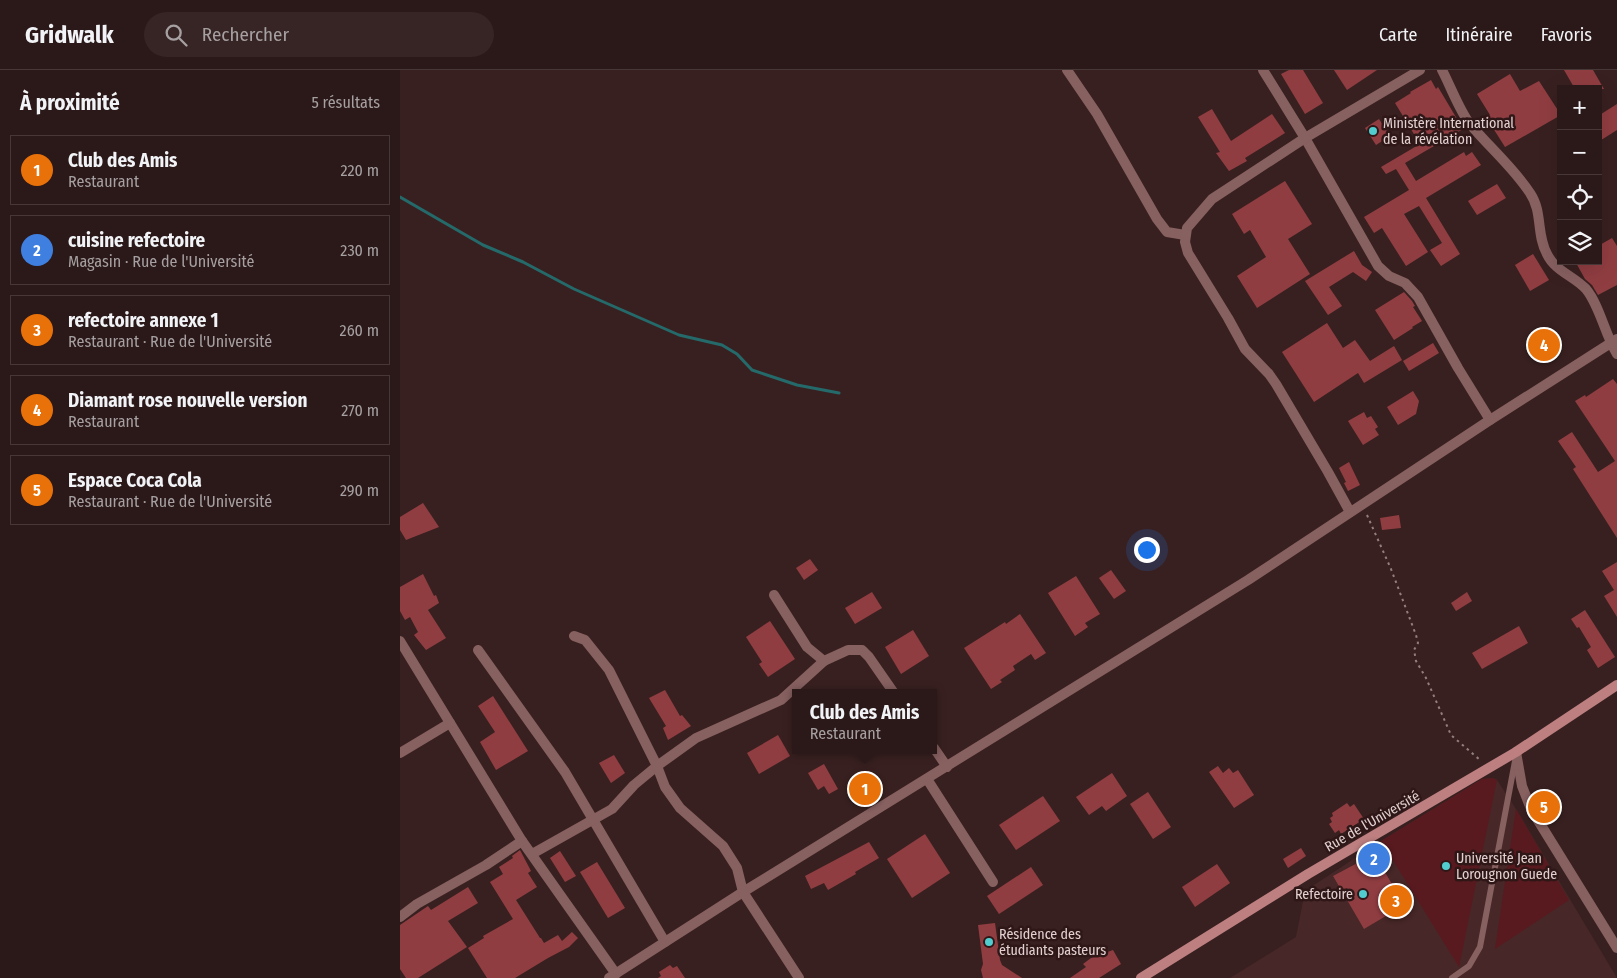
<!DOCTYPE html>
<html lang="fr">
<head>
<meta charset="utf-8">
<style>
  :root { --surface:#2b1818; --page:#372525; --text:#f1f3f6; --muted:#a6a0a2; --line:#473737; --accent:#2563eb }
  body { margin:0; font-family:"Fira Sans Condensed",sans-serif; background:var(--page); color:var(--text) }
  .controls { position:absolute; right:15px; top:15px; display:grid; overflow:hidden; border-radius:0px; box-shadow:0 5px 20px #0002 }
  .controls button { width:45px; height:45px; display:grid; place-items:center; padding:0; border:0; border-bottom:1px solid var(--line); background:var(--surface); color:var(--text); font:25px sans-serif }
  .you { position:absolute; left:746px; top:479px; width:18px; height:18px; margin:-12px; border:4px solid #fff; border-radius:50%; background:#1a73e8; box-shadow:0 0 0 8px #1a73e833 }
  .badge { display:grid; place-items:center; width:32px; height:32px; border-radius:50%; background:var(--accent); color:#fff; font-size:16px; font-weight:700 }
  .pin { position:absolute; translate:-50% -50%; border:2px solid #fff; box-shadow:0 1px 5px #0006 }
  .popup { position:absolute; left:392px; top:619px; width:145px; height:65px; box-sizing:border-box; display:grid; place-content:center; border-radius:0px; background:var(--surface); filter:drop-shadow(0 1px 4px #0005); font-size:16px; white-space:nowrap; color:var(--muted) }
  .popup b { font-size:19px; color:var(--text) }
  .popup::after { content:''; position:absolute; left:50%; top:100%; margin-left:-10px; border:10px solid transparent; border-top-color:var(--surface) }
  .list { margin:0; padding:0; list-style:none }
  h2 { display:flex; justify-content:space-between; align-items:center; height:65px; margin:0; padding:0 20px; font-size:21px }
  h2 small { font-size:16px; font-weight:400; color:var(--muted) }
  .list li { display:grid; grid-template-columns:32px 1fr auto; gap:15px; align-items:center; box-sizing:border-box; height:70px; margin:0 10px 10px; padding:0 10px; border:1px solid var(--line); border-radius:0px }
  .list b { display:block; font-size:19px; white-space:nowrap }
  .list p { margin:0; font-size:16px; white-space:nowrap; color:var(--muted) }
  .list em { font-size:16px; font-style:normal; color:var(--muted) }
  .icon { flex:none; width:28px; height:28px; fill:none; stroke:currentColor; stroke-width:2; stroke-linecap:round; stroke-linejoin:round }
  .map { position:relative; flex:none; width:1217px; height:908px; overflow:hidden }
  header { display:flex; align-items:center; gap:30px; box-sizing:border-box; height:70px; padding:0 25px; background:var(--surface); border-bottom:1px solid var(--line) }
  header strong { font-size:24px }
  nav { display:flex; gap:28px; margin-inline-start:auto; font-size:18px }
  .search { width:350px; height:45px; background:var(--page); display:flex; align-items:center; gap:12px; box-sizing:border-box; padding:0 18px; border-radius:28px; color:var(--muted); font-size:19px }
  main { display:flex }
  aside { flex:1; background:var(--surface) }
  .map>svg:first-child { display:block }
  .built { fill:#472727 }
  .green { fill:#591a1f }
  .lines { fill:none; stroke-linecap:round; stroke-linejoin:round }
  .stream { stroke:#256a6b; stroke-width:3 }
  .building { fill:#903d41 }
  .path { stroke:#947f7f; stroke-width:2; stroke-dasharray:2.5 4; stroke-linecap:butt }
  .lane { stroke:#876060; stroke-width:6 }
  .street { stroke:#876060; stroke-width:10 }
  .secondary { stroke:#bd7f80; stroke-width:10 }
  .poi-dot { fill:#52cdcf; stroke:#2f1717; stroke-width:2 }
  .labels { text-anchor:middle; stroke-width:5; stroke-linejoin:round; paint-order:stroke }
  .poi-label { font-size:14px; fill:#e3d1d1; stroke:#2f1717; text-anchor:start }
  .street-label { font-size:14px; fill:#e3d1d1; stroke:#2f1717 }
</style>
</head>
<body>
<header>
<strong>Gridwalk</strong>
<div class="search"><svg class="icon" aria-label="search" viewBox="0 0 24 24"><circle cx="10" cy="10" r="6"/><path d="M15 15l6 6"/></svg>Rechercher</div>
<nav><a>Carte</a><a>Itinéraire</a><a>Favoris</a></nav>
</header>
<main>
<aside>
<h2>À proximité<small>5 résultats</small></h2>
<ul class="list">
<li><span class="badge" style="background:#e8710a">1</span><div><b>Club des Amis</b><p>Restaurant</p></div><em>220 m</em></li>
<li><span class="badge" style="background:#3f7fe0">2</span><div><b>cuisine refectoire</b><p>Magasin · Rue de l'Université</p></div><em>230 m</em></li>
<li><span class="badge" style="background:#e8710a">3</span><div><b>refectoire annexe 1</b><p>Restaurant · Rue de l'Université</p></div><em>260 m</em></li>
<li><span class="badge" style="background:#e8710a">4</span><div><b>Diamant rose nouvelle version</b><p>Restaurant</p></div><em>270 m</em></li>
<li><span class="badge" style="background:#e8710a">5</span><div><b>Espace Coca Cola</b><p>Restaurant · Rue de l'Université</p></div><em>290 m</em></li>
</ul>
</aside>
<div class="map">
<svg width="1217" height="908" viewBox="0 0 1217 908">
  <rect width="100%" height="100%" fill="#392020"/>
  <path class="built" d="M 1093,708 L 1097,710 L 1116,739 L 1217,908 L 830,908 L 896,867 L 905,821 L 981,771 L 1082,709 Z"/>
  <g class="green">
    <path d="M 1093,708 L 1097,710 L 1059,897 L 981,771 L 1082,709 Z"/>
    <path d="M 1116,739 L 1169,830 L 1095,879 Z"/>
  </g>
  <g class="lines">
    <path class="stream" d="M 0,127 L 83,175 L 123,192 L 174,219 L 279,265 L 322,275 L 337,284 L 352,300 L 397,315 L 439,323"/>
  </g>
  <g class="building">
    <path d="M 889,0 L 903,0 L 923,33 L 905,44 L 881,4 Z"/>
    <path d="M 934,0 L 977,0 L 947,20 Z"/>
    <path d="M 1164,0 L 1193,0 L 1204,19 L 1175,19 Z"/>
    <path d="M 1110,4 L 1120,21 L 1139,11 L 1161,45 L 1105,77 L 1086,47 L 1090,45 L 1077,24 Z"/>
    <path d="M 1031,10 L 1036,19 L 1038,17 L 1063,59 L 1005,93 L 1016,111 L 1064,82 L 1066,86 L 1072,82 L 1081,95 L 1026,128 L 1060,184 L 1041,196 L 1030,180 L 1042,173 L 1019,136 L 1004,144 L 1028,182 L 1006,196 L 982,158 L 974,163 L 964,147 L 1009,120 L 996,99 L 986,104 L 981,97 L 1020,74 L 995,33 L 1011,23 L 1010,22 Z"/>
    <path d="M 1217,34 L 1217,60 L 1198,72 L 1198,46 Z"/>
    <path d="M 812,39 L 831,71 L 872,44 L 885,63 L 845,88 L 847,91 L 829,101 L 816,83 L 820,82 L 798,47 Z"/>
    <path d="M 979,49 L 990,66 L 976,75 L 965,58 Z"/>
    <path d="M 885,111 L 912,154 L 888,169 L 910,204 L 857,238 L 837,206 L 866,187 L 850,160 L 844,164 L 832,144 Z"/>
    <path d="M 1097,114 L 1106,128 L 1077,145 L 1068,131 Z"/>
    <path d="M 1212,168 L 1217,176 L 1217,215 L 1198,225 L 1192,215 L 1185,209 L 1175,191 L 1198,191 L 1198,176 Z"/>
    <path d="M 954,181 L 962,195 L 972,202 L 966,211 L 953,202 L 929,217 L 942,236 L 928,245 L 905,211 Z"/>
    <path d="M 1133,184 L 1149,210 L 1130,221 L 1115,195 Z"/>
    <path d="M 1004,222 L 1012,231 L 1015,236 L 1013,237 L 1022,251 L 1012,257 L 1013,258 L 994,270 L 975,240 Z"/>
    <path d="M 927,253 L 943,278 L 955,270 L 970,291 L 994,276 L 1002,290 L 964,313 L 958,303 L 914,332 L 882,282 Z"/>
    <path d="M 1033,273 L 1039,283 L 1009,301 L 1003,291 Z"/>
    <path d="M 1213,309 L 1217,314 L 1217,468 L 1173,399 L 1176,397 L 1158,371 L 1172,362 L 1198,402 L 1215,391 L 1175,331 L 1185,325 L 1186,327 Z"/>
    <path d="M 1013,321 L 1019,331 L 1016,344 L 998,355 L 987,337 Z"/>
    <path d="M 964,342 L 967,348 L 971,346 L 978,357 L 975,359 L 979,365 L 963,375 L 948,351 Z"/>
    <path d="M 949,392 L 960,415 L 948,421 L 944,413 L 946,412 L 939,398 Z"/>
    <path d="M 23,433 L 39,457 L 6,470 L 0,460 L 0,447 Z"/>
    <path d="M 999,445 L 1001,458 L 982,460 L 980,448 Z"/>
    <path d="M 410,489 L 418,500 L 404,510 L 396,498 Z"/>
    <path d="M 1217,492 L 1217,547 L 1204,526 L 1214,520 L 1202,501 Z"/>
    <path d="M 711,500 L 726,521 L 714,529 L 699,508 Z"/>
    <path d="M 23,504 L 34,526 L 36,525 L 39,533 L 28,540 L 46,568 L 26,580 L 14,565 L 18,562 L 10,547 L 5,550 L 0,541 L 0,517 Z"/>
    <path d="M 676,506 L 700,544 L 685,553 L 688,557 L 675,566 L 648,523 Z"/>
    <path d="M 472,522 L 482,538 L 455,554 L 445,538 Z"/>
    <path d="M 1067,522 L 1072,531 L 1056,541 L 1051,533 Z"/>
    <path d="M 1185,540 L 1215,587 L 1198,598 L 1187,580 L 1191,577 L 1179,557 L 1177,558 L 1171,549 Z"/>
    <path d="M 620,544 L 646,583 L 635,590 L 631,584 L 613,596 L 615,600 L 600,610 L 602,612 L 591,619 L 564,578 L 605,552 L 606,554 Z"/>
    <path d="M 370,551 L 395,589 L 368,607 L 359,594 L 362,592 L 346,567 Z"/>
    <path d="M 1119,556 L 1128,573 L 1082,599 L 1072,583 Z"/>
    <path d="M 513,560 L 529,586 L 501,604 L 485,577 Z"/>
    <path d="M 265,620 L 280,646 L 282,645 L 291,656 L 268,670 L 263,658 L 266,656 L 249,628 Z"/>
    <path d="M 93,626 L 128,681 L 96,700 L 80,672 L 95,662 L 78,636 Z"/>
    <path d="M 378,665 L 390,686 L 359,704 L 347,683 Z"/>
    <path d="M 214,685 L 225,703 L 211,713 L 199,693 Z"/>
    <path d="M 424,694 L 438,719 L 429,724 L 424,716 L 418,720 L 408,703 Z"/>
    <path d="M 818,696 L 823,703 L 829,698 L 833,703 L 838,700 L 854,725 L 834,738 L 809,702 Z"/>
    <path d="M 712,703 L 727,726 L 706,741 L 702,736 L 689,745 L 676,727 Z"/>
    <path d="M 748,722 L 771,757 L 753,769 L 730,734 Z"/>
    <path d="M 643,726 L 660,751 L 616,780 L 599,755 Z"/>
    <path d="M 947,733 L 950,737 L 954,734 L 964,749 L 941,764 L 939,760 L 935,763 L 929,754 L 932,752 L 930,748 L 933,746 L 932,743 Z"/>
    <path d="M 525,764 L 550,803 L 512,828 L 487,789 Z"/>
    <path d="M 469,772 L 479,788 L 455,802 L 456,804 L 428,820 L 424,813 L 411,819 L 405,806 Z"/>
    <path d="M 901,778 L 906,786 L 888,798 L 883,789 Z"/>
    <path d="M 120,780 L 131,801 L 128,803 L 137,817 L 116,830 L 140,868 L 141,868 L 144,873 L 158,865 L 162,871 L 172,862 L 178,868 L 169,877 L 148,888 L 115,908 L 87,908 L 68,878 L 84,868 L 83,866 L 113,849 L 90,812 L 103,804 L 99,797 L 113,788 L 112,786 Z"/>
    <path d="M 160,781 L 176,806 L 165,812 L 150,788 Z"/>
    <path d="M 980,781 L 984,789 L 979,792 L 996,821 L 997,821 L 1006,834 L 964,859 L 933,806 Z"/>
    <path d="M 197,792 L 225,838 L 208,848 L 180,802 Z"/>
    <path d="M 817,794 L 830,813 L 795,837 L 782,817 Z"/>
    <path d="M 631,797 L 643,815 L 599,844 L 587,826 Z"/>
    <path d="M 68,817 L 78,833 L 48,851 L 67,877 L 18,908 L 6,908 L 0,899 L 0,855 L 28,836 L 31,840 Z"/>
    <path d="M 595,853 L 600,890 L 602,895 L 622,908 L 583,908 L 581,900 L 583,894 L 578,855 Z"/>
    <path d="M 713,880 L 721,894 L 699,908 L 670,908 L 686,897 L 683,894 L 691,888 Z"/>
    <path d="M 270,895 L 273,898 L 277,896 L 285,908 L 258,908 L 261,906 L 259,902 Z"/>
  </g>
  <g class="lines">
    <path class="path" d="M 967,445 L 991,499 L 1016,565 L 1018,573 L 1014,580 L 1016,591 L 1026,608 L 1051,665 L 1080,690"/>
    <path class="lane" d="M 1052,908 L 1069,896 L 1080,877 L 1115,691"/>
    <g class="street">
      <path d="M 667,0 L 697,44 L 757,149 L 767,162 L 785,165"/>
      <path d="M 863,0 L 905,68 L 978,196 L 989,206 L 1005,213 L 1018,227 L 1058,298 L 1090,350"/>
      <path d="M 1042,0 C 1050,15 1060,42 1070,54 C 1089,77 1113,97 1130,123 C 1143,142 1136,164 1147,184 C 1155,201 1174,206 1186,219 C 1200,236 1205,265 1217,284"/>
      <path d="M 950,442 L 928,402 L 876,314 L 869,304 L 845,279 L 828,248 L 788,183 L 785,172 L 787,158 L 812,129 L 905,68 L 1020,0"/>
      <path d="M 374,525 L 407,577 L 424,591 L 448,580 L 462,580 L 469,587 L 494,623"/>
      <path d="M 0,571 L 122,771 L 216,904"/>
      <path d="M 78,580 L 165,702 L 265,872"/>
      <path d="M 534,678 L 547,697"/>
      <path d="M 1116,682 L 1122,716 L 1131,739 L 1217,878"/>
      <path d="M 0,683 L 50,653"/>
      <path d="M 527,709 L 593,812"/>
      <path d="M 132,784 L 212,739 L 234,715 L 257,696 L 209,600 L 185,570 L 174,566"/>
      <path d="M 0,847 L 17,834 L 86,795 L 122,771"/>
      <path d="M 209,908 L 343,822 L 848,510 L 1090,350 L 1217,269"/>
      <path d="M 399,908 L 343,822 L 337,798 L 323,776 L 280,738 L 265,717 L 257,696 L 296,668 L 381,630 L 424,591"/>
    </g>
    <path class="secondary" d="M 741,908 L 908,804 L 1116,682 L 1217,615"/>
  </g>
  <g class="poi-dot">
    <circle cx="973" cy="61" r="5"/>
    <circle cx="1046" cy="796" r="5"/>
    <circle cx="963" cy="824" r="5"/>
    <circle cx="589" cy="872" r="5"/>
  </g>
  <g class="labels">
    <g class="poi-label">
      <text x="983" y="58">Ministère International<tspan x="983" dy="16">de la révélation</tspan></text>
      <text x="1056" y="793">Université Jean<tspan x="1056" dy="16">Lorougnon Guede</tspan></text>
      <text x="953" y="829" text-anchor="end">Refectoire</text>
      <text x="599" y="869">Résidence des<tspan x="599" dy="16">étudiants pasteurs</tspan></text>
    </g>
    <g class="street-label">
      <text transform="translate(972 751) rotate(-30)" y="5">Rue de l'Université</text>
    </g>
  </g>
</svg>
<div class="controls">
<button>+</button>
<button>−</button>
<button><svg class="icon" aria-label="locate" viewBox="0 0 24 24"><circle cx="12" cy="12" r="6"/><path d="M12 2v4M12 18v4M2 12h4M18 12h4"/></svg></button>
<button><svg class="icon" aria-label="layers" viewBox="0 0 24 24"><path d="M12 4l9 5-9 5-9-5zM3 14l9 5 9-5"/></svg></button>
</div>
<div class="you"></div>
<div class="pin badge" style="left:465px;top:719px;background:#e8710a">1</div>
<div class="popup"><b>Club des Amis</b>Restaurant</div>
<div class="pin badge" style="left:974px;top:789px;background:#3f7fe0">2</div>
<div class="pin badge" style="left:996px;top:831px;background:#e8710a">3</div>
<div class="pin badge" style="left:1144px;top:275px;background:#e8710a">4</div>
<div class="pin badge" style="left:1144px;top:737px;background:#e8710a">5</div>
</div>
</main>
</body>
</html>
